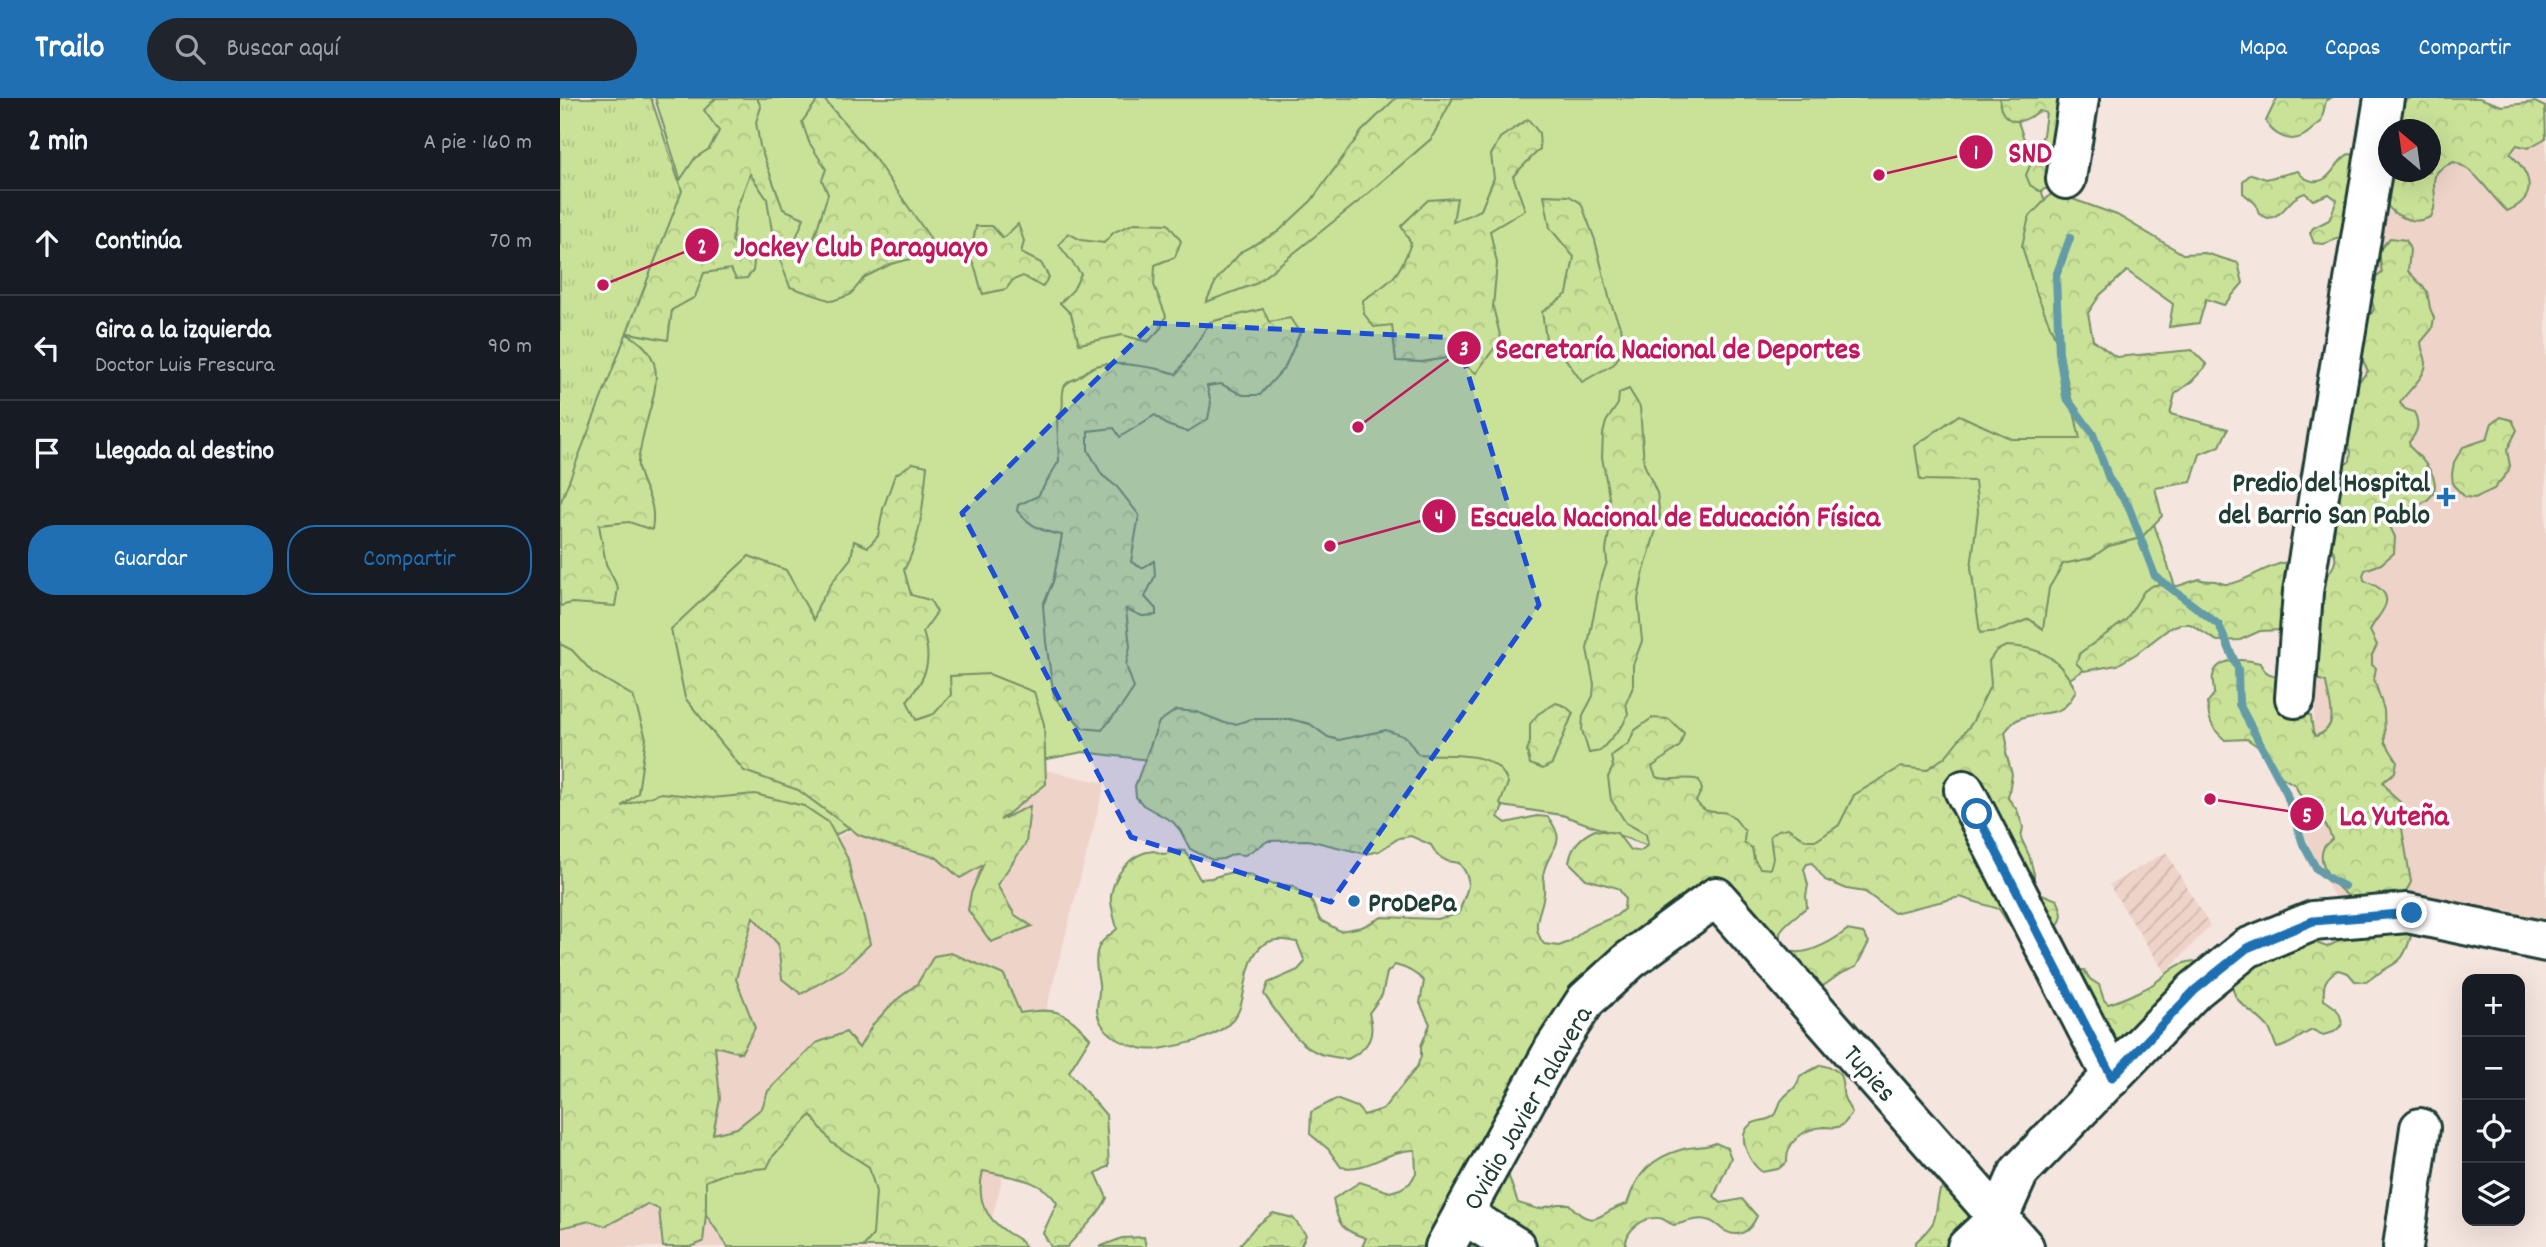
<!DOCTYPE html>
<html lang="es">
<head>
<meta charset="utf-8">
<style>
  :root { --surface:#171b24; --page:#20242c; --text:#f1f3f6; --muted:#9ea1a6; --line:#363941; --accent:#1f6fb2 }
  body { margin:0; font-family:Dekko,sans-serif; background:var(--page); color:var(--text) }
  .controls { position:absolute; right:21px; bottom:21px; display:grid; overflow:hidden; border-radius:14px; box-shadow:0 7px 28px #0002 }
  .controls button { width:63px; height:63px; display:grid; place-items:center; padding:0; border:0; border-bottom:2px solid var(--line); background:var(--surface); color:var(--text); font:35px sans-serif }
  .compass { position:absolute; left:1818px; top:21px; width:63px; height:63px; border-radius:50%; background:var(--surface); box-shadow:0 7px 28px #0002; rotate:331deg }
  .stop { position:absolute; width:21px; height:21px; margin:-16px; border:5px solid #1f6fb2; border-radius:50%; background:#fff }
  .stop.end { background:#1f6fb2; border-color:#fff; box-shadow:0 2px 7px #0008 }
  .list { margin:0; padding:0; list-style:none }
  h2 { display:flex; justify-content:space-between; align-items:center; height:91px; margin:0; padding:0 28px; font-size:30px }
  h2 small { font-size:23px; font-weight:400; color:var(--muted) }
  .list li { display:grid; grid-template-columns:46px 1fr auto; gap:21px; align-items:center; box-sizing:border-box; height:105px; padding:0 28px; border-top:2px solid var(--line) }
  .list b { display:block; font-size:26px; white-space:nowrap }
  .list p { margin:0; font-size:23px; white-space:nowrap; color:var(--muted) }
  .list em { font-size:23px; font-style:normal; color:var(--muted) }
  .actions { display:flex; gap:14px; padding:21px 28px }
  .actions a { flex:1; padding:16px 0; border:2px solid var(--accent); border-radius:28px; text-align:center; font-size:24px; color:var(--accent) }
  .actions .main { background:var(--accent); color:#fff }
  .icon { flex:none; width:38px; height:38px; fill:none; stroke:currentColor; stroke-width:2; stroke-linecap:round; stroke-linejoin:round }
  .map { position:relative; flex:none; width:1986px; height:1149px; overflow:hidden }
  header { display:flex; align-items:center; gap:42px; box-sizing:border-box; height:98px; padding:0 35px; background:var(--accent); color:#fff }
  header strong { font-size:33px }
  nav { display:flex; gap:38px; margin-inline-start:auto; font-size:24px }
  .search { width:490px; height:63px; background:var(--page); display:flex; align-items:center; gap:18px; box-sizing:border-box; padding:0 24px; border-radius:38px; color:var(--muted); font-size:26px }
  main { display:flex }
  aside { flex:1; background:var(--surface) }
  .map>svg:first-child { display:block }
  .built { fill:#eed3c9 }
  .industrial { fill:url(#industrial-furrows) }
  .green { fill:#cae298; stroke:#749066; stroke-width:2 }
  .forest { fill:url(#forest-crowns); stroke:#749066; stroke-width:2; fill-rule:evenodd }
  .park { fill:url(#park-tufts); stroke:#749066; stroke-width:2 }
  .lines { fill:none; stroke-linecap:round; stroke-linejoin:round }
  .stream { stroke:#639ba6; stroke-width:8 }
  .minor-casing { stroke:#1f3d34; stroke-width:44 }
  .minor { stroke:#fff; stroke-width:38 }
  .route { stroke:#1f6fb2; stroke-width:9 }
  .marked { fill:#1d4ed8; fill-opacity:0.2; stroke:#1d4ed8; stroke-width:5; stroke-dasharray:14 9; stroke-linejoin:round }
  .poi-dot { fill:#1f6fb2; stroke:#fff; stroke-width:2.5 }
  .labels { text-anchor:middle; stroke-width:7; stroke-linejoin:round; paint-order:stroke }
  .poi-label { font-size:28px; font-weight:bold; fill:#1f3d34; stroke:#fff; text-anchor:end }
  .street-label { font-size:28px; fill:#1f3d34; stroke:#fff }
  .leader { fill:none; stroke:#c2185b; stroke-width:2.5 }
  .callout-dot { fill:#c2185b; stroke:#fff; stroke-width:2.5 }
  .mark-label { font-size:21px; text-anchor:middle; font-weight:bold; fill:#fff }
  .callout-label { font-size:30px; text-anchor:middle; font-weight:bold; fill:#c2185b; stroke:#fff; stroke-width:7; stroke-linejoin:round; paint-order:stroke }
</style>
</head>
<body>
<header>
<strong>Trailo</strong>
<div class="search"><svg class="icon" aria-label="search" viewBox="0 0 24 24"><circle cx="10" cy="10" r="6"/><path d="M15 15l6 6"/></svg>Buscar aquí</div>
<nav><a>Mapa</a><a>Capas</a><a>Compartir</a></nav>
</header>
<main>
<aside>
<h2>2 min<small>A pie · 160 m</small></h2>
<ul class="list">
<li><svg class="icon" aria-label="ahead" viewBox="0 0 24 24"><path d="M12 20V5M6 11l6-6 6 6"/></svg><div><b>Continúa</b></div><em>70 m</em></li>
<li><svg class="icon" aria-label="left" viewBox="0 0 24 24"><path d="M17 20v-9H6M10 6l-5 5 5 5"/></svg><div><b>Gira a la izquierda</b><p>Doctor Luis Frescura</p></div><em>90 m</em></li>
<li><svg class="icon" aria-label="arrive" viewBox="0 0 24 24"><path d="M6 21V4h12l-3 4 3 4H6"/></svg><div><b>Llegada al destino</b></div></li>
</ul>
<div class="actions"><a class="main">Guardar</a><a>Compartir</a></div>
</aside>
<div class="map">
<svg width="1986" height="1149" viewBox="0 0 1986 1149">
  <defs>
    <pattern id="industrial-furrows" width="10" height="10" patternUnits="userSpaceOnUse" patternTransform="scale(1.75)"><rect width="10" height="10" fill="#eed3c9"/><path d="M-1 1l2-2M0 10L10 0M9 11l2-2" fill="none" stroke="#ccb6ad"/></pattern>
    <pattern id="forest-crowns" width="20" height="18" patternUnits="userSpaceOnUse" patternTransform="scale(1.75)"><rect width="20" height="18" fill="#cae298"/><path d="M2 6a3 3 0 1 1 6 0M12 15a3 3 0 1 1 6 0" fill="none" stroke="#adc384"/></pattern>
    <pattern id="park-tufts" width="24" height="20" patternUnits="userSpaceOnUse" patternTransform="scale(1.75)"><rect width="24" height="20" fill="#cae298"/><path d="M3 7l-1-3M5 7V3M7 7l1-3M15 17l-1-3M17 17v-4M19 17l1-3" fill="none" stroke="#adc384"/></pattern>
  </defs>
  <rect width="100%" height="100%" fill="#f5e5df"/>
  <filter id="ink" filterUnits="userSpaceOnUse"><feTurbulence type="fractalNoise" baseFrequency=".0143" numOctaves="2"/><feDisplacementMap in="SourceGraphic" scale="14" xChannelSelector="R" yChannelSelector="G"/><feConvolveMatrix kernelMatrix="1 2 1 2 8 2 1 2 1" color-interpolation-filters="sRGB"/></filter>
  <g filter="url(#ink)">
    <g class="built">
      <path d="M 1843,3 L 1986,25 L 1986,827 L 1910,811 L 1774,799 L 1739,725 L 1832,74 L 1870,74 L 1870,32 L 1838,31 Z"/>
      <path d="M 439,662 L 545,685 L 432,1120 L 448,1149 L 0,1149 L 0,699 L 267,744 Z"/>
    </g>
    <path class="industrial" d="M 1606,754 L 1650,828 L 1605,875 L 1549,787 Z"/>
    <g class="green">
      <path d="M 95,0 L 1450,0 L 1622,509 L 1191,785 L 1002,717 L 828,691 L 523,654 L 482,662 L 438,659 L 267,741 L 0,696 L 0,417 L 124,93 Z"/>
      <path d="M 264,1003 L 356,1139 L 342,1149 L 168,1149 L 130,1093 Z"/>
    </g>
    <g class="forest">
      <path d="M 156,0 L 197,0 L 201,9 L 196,24 L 200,48 L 223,111 L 244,120 L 236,140 L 253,143 L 268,96 L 262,82 L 266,71 L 249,44 L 242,24 L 259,0 L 263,0 L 313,58 L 370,140 L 359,159 L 331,166 L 305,179 L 290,197 L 272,203 L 230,189 L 214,146 L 207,101 L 190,76 L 176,112 L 172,143 L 179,150 L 188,153 L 194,164 L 193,173 L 187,180 L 176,181 L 171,171 L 144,175 L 135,199 L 112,212 L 108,242 L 63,234 C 119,260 88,304 81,348 C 80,354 77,363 78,369 C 84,396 97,401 92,432 L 69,424 L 39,427 L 46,466 L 58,490 L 55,508 L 12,505 L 0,508 L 0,231 L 104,106 L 135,60 L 149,51 L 159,33 L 144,12 Z"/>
      <path d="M 836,0 L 893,0 L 871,41 L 798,104 L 695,186 L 646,204 L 657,181 L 682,153 L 718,134 L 751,103 L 802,33 Z"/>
      <path d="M 1440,0 L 1499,0 L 1503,5 L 1495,82 L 1489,90 L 1479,93 L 1470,87 L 1466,77 L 1483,37 L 1486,15 L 1480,13 C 1474,16 1466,23 1459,23 C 1446,24 1438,12 1440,0 Z"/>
      <path d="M 1717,0 L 1771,0 L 1766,3 L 1761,24 C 1755,28 1750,34 1743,38 C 1729,46 1712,36 1706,23 Z"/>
      <path d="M 1851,0 L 1919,0 L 1942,8 L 1975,4 L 1985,9 L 1986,40 L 1968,50 L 1957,47 L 1950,56 C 1972,76 1979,100 1947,113 C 1928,96 1919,73 1894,64 C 1858,77 1884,93 1871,119 C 1859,124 1852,124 1840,118 C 1812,105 1828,76 1828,50 C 1827,39 1821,30 1826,19 C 1830,8 1841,5 1851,0 ZM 1828,32 L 1870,32 L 1870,74 L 1828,74 Z"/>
      <path d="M 968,21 L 979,35 L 980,51 L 953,78 L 965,112 L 930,133 L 937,165 L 933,209 L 941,241 L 916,275 L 893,259 L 862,264 L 836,263 L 832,227 L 814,229 L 804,216 L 803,202 C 832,183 839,179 851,145 L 841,128 L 868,102 L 897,100 L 893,124 L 921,112 L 934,80 L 931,57 L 940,40 Z"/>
      <path d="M 1789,56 L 1799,58 L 1787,137 L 1764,146 L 1754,145 L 1750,135 L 1753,130 L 1769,122 L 1777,102 L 1769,96 L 1753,102 L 1745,95 C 1727,100 1726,118 1708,120 L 1699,116 L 1696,106 L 1683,95 L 1683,83 L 1691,76 L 1706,81 L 1738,73 C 1742,79 1745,81 1752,83 C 1772,86 1774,63 1789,56 Z"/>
      <path d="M 1493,94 L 1557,117 L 1623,156 L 1645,155 L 1678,165 L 1683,185 L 1664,207 L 1646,201 L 1639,225 L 1609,229 L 1613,206 L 1567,173 L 1540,197 L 1528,215 L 1533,242 L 1556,259 L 1632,252 L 1647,267 L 1632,283 L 1615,296 L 1610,316 L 1668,331 L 1660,348 L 1640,356 L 1631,384 L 1595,390 L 1602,418 L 1581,440 L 1549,448 L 1531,460 L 1503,466 L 1489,490 L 1483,531 L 1469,521 L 1439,533 L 1420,535 L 1411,470 L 1418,413 L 1415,383 L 1360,382 L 1355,348 L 1399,317 L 1452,341 L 1520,341 L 1501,254 L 1474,189 L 1462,148 L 1469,119 Z"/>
      <path d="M 984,97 L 1009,98 L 1021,105 L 1035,142 L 1050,203 L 1067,246 L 1054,266 L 1022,284 L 1002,256 L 986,241 L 982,214 L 1007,196 L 1014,159 L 990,130 Z"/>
      <path d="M 575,125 L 608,126 L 621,143 L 615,159 L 595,167 L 594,187 L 606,218 L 601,230 L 588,244 L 562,237 L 519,246 L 511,216 L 500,205 L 513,192 L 521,176 L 499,147 L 508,135 L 521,142 L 544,145 L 554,134 Z"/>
      <path d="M 458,126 L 464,143 L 461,155 L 481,165 L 489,179 L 482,189 L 463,178 L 453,182 L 446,191 L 423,196 C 417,182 418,171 410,159 L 416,128 L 432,128 L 443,140 Z"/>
      <path d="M 1830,140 L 1846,142 L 1850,152 L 1848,173 L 1867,193 L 1870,210 L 1874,220 L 1872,231 L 1861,244 C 1861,252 1866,258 1866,266 C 1864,281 1847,293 1840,305 L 1845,311 L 1854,314 C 1860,326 1858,334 1849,344 L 1850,349 C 1869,367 1892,394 1856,408 C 1846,411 1838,410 1830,417 L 1827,422 L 1835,439 L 1834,455 L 1821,466 L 1805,472 L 1803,477 L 1804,482 C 1808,485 1814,486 1819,490 C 1838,505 1814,519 1810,533 L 1817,547 L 1812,557 L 1812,567 L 1816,570 L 1814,581 L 1824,612 L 1825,644 L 1837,663 L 1835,674 L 1823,684 L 1832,697 L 1841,705 L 1840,719 L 1851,784 L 1841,804 C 1828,804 1807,808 1796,803 C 1781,796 1754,768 1764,749 C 1764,748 1771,742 1772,741 L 1768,731 L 1750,704 L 1740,697 L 1735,687 L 1715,675 L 1706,654 L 1687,641 L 1665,642 C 1651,630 1649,622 1647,605 L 1654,596 C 1654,590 1652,583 1653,578 C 1657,558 1686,561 1700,565 C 1705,577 1712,577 1725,579 L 1742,612 L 1751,618 L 1753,634 L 1756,638 C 1782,629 1768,603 1766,584 L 1754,580 L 1758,485 C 1771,475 1784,460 1768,447 L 1781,370 L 1790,363 L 1791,354 L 1786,343 L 1795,288 L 1808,273 L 1795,246 L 1803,221 L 1812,215 L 1814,210 L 1809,195 L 1810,184 L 1822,175 L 1819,152 Z"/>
      <path d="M 703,211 L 709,224 L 730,220 L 740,235 L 725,269 L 700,297 L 683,297 L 661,286 L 647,288 L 651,305 L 648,321 L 627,334 L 607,327 L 595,317 L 560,339 L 554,330 L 528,333 L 528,352 L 542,377 L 557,389 L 579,417 L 571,464 L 582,470 L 594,463 L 595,478 L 585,499 L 596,511 L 596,517 L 582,518 L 566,511 L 570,549 L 566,567 L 574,590 L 562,608 L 542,632 L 523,630 L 494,599 L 486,544 L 483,507 L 493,484 L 502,437 C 482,434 471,428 457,413 L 458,407 L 478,398 L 499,363 L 497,320 C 507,310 500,300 504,289 C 506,284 512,282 517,280 C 523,276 530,270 536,268 C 556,262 598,270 617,276 L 650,224 Z"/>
      <path d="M 1069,291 L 1080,309 L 1084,366 L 1097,395 L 1100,418 L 1084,473 L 1078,501 L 1082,543 L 1073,567 L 1073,589 L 1066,605 L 1068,616 L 1063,627 L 1040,653 L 1029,655 L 1022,632 L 1023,617 L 1033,598 L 1034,586 L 1027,551 L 1040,485 L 1047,464 L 1046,452 L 1050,428 L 1050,405 L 1042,359 L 1043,336 L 1046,324 L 1058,306 L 1059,295 Z"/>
      <path d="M 1941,319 L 1952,322 L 1957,332 L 1947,352 L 1950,368 L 1948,374 L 1934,391 L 1915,400 L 1905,399 L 1893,387 L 1892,376 L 1894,364 L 1903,349 L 1927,341 L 1932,325 Z"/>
      <path d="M 353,365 L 367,368 C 363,403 362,440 344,472 L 351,497 L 370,502 L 377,514 L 363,534 C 373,564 366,580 347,603 L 356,622 L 374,616 L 391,597 L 390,578 L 429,576 L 474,594 L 484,626 L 486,686 L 440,722 L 470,708 L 466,745 L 437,787 L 455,817 L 472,828 L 431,844 L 408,812 L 411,795 L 423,767 L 400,780 L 376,759 L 331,748 L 299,737 L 238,692 L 184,673 L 125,600 L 111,531 L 189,458 L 226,472 L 254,522 L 258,508 L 273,483 L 291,460 L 294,443 L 308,449 L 318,438 L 323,411 L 335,377 Z"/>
      <path d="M 1728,464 L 1738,469 L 1721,532 L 1700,533 L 1680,542 L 1657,543 L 1630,526 L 1620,526 L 1610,530 L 1576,556 L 1557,567 L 1524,573 L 1516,565 L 1520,555 L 1566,522 L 1584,493 L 1594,487 L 1618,488 L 1639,481 C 1645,484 1649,482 1655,483 C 1659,484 1662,486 1665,486 C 1682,487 1707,466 1728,464 Z"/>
      <path d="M 0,546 L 12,552 L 32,574 L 73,598 L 86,640 L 78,695 L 62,708 L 101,695 L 152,700 L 195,696 L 244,708 L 268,724 L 288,761 L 292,782 L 303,816 L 310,846 L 284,871 L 241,896 L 222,881 L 218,846 L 193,819 L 176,881 L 195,930 L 181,955 L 155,948 L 160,1001 L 153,1036 L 177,1030 L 202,1010 L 208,993 L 256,945 L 286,934 L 299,950 L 313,926 L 334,904 L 357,886 L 374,858 L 391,855 L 444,877 L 460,915 C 497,909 505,913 530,940 L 509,974 L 546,1017 L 549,1068 L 536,1075 L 547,1100 C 538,1119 520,1133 507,1149 L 491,1149 L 483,1135 L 497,1105 C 482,1080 450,1079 423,1073 C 416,1100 424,1119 448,1135 C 455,1139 461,1142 465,1149 L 303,1149 L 313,1137 L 316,1094 L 309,1069 L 272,1045 L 251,1017 L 213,1058 L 207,1070 L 172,1073 L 146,1083 L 146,1116 L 143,1144 L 130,1149 L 103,1149 L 99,1111 L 87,1106 L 46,1128 L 30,1123 L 0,1130 Z"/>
      <path d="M 1446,548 C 1483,549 1499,560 1516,592 C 1502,625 1481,609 1457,622 C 1453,624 1448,630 1445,634 L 1447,645 L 1446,655 L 1452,676 L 1448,700 L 1457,712 L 1463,729 L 1461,740 L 1469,757 L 1474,776 L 1474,789 L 1482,796 L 1497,802 C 1504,815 1504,822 1493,832 L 1460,837 L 1452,831 L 1439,811 L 1400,799 L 1334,815 L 1305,794 L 1287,791 L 1265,782 L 1252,765 L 1247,766 L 1244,771 L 1248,787 L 1246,798 L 1247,809 C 1239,816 1228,823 1222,831 C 1219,836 1219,842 1223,847 C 1236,866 1274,842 1287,832 L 1303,835 L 1309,844 L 1296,869 L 1280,876 L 1256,893 L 1176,813 L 1044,875 L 1024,876 L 1017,885 L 954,1052 L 948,1076 L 958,1105 L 978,1111 L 998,1106 L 1009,1106 C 1036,1136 1039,1112 1067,1106 C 1077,1075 1091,1060 1123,1051 C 1135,1048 1145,1050 1156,1045 L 1167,1050 L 1171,1060 L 1154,1098 L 1161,1105 L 1182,1101 L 1197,1118 C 1190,1134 1178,1142 1162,1131 C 1158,1128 1153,1123 1147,1122 C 1137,1119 1124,1125 1114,1127 C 1113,1127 1104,1122 1103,1121 C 1087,1116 1064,1131 1066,1149 L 802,1149 L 806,1140 C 781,1132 778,1127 773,1101 L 800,1084 L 830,1094 L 840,1091 L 850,1085 L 856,1075 L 855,1052 C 828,1051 809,1074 781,1069 L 768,1051 L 750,1036 L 751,1014 L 776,1001 L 797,1009 L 804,1017 L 823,1011 L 857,969 L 861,958 L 861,948 L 870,926 L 860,905 L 864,883 C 855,874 847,870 835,867 L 827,875 L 822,897 L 809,915 C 816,938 809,950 788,961 C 777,959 766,959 756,954 C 736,945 716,914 704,896 L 708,885 L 738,872 L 745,864 L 737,844 C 730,843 722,841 716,842 C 679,847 691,903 673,922 C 656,941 623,947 599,951 C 577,955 539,938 537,912 C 537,904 540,895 539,886 C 537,874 533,856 541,845 C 545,840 552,835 557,831 C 555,821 550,808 551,798 C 554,777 570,755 593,753 C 597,753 600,756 604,756 C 614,755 612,751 625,753 C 632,762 633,771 640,781 L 651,780 L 672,774 L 692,777 L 700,784 L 733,788 L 751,802 L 760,822 L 780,833 L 802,829 L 822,819 L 877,821 L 899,816 C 904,793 917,786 899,765 L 887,763 L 877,757 L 871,747 L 851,738 L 839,740 L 819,753 L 806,756 L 748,742 L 708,743 L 685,757 L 674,756 L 663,761 L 652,762 L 630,751 L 620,732 L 613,724 L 583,707 L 576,699 L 575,688 L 599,624 L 616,612 L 637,614 L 665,625 L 676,626 L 691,621 L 730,621 L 750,626 L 768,639 L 779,642 L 826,632 L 846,639 L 858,656 C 886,659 936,649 948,685 L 940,706 L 943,709 L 938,719 L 946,725 L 977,718 L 988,719 C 1009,747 990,748 984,773 C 982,780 985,788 984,795 C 982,816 969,826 984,846 L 999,848 L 1009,844 L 1027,830 L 1056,818 L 1064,811 L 1065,800 L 1058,790 L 1026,781 L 1009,764 C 1012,748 1020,739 1035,732 L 1057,735 L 1070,752 L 1080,753 L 1088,747 L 1086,736 L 1066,725 L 1051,702 L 1048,679 L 1053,669 L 1051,658 L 1069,645 L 1074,633 L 1092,620 L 1109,621 L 1124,635 L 1120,648 L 1092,669 L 1096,679 C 1110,684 1124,678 1139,682 L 1142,692 L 1136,703 C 1150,723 1160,707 1173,719 C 1178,723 1180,729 1185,733 L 1184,744 L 1192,750 L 1194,761 L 1200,770 L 1210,771 L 1213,760 L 1210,738 L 1218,732 L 1228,730 L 1246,742 L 1257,742 L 1279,727 L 1294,697 L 1341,669 L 1366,672 L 1385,659 L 1412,625 L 1431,586 L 1429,563 L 1436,553 Z"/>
      <path d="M 996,605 L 1005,608 L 1013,615 L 992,666 L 983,671 L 970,666 L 967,653 L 970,644 L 970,626 L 978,616 Z"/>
      <path d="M 1792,826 L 1853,831 C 1842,873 1836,860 1806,884 L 1795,883 L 1788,875 L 1778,872 C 1764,880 1763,887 1764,902 C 1776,909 1781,914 1782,927 L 1774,934 L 1763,937 L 1753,932 C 1739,937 1733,947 1717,950 C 1714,944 1712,935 1708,929 C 1690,907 1664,907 1675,869 L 1745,841 L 1767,849 L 1777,844 Z"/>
      <path d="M 1634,863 L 1637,867 L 1578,929 L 1564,935 L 1555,944 L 1518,872 L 1524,872 L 1530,881 L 1539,887 L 1544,902 L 1548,906 C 1559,903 1581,893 1590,888 C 1607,878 1613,865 1634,863 Z"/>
      <path d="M 1261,967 C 1281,972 1282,975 1283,994 C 1283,1001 1289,1009 1292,1015 C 1288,1020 1286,1025 1281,1028 C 1274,1031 1270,1029 1264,1029 C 1244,1030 1226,1044 1227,1064 L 1218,1071 L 1202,1074 C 1191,1066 1175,1039 1190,1027 C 1197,1021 1208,1024 1215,1017 C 1219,1012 1218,1008 1221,1003 C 1229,991 1236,994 1240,978 Z"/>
      <path d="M 1389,1086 L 1421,1088 L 1408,1149 L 1355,1149 L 1356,1144 C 1382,1119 1372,1123 1380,1092 Z"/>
      <path d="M 713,1115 L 733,1120 L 746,1137 L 740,1149 L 678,1149 L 695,1129 Z"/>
      <path d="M 584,1139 L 586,1149 L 539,1149 L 562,1140 Z"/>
    </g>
    <path class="park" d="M 0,0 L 91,0 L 122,93 L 0,406 Z"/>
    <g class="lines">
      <path class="stream" d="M 1510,140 L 1496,178 L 1499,255 L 1506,299 L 1533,336 L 1549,381 L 1568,407 L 1595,478 L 1659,527 L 1678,571 L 1679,606 L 1726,694 L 1743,746 L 1756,770 L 1770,781 L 1784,788"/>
      <defs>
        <g id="minor">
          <path d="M 1506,81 L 1519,0"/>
          <path d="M 1735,600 L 1743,494 L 1824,0"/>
          <path d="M 1404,692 L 1552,979"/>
          <path d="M 903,1116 L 956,1149"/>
          <path d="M 885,1149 L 994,951 L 1026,902 L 1070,862 L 1156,799 L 1464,1149"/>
          <path d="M 1407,1149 L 1439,1119 L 1459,1074 L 1635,892 L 1687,850 L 1753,823 L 1847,815 L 1986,844"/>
          <path d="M 1843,1149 L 1860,1030"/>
        </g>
      </defs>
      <use href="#minor" class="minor-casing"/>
      <use href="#minor" class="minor"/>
    </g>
  </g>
  <g class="lines" filter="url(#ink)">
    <path class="route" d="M 1417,716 L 1552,979 L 1635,892 L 1687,850 L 1753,823 L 1852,815"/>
  </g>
  <path class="marked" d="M 593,225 L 897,240 L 979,507 L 771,804 L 571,739 L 402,415 Z"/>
  <g class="poi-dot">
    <path d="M1882.5 388.5h7v7h7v7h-7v7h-7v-7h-7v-7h7z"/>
    <circle cx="794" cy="803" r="7"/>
  </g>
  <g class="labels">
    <g class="poi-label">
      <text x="1870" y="393">Predio del Hospital<tspan x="1870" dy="32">del Barrio San Pablo</tspan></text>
      <text x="808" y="813" text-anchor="start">ProDePa</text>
    </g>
    <g class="street-label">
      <text transform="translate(1311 974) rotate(49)" y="10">Tupies</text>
      <text transform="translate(966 1009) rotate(-60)" y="10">Ovidio Javier Talavera</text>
    </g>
  </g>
  <path class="leader" d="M1319 77L1416 54M43 187L142 147M798 329L904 250M770 448L879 418M1650 701L1747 716"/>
  <g class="callout-dot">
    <circle cx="1319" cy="77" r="7"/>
    <circle cx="43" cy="187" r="7"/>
    <circle cx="798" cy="329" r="7"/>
    <circle cx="770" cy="448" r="7"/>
    <circle cx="1650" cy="701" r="7"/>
    <circle cx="1416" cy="54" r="18"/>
    <circle cx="142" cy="147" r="18"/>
    <circle cx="904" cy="250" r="18"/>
    <circle cx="879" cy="418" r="18"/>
    <circle cx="1747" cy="716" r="18"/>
  </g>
  <g class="mark-label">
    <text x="1416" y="61">1</text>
    <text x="142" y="155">2</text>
    <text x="904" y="257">3</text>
    <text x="879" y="425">4</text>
    <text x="1747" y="724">5</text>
  </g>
  <g class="callout-label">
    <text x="1470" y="64">SND</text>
    <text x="301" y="158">Jockey Club Paraguayo</text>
    <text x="1118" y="260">Secretaría Nacional de Deportes</text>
    <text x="1115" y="428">Escuela Nacional de Educación Física</text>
    <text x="1834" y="727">La Yuteña</text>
  </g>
</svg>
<div class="controls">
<button>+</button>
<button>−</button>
<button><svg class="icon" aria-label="locate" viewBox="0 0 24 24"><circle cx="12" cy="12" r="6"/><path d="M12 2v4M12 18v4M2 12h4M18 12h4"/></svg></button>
<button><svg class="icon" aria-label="layers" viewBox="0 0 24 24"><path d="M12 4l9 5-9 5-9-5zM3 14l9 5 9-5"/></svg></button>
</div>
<svg class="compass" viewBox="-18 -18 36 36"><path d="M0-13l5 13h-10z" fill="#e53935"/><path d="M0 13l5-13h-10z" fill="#9ea1a6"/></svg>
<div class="stop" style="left:1417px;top:716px"></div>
<div class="stop end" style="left:1852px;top:815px"></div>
</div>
</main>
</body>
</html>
